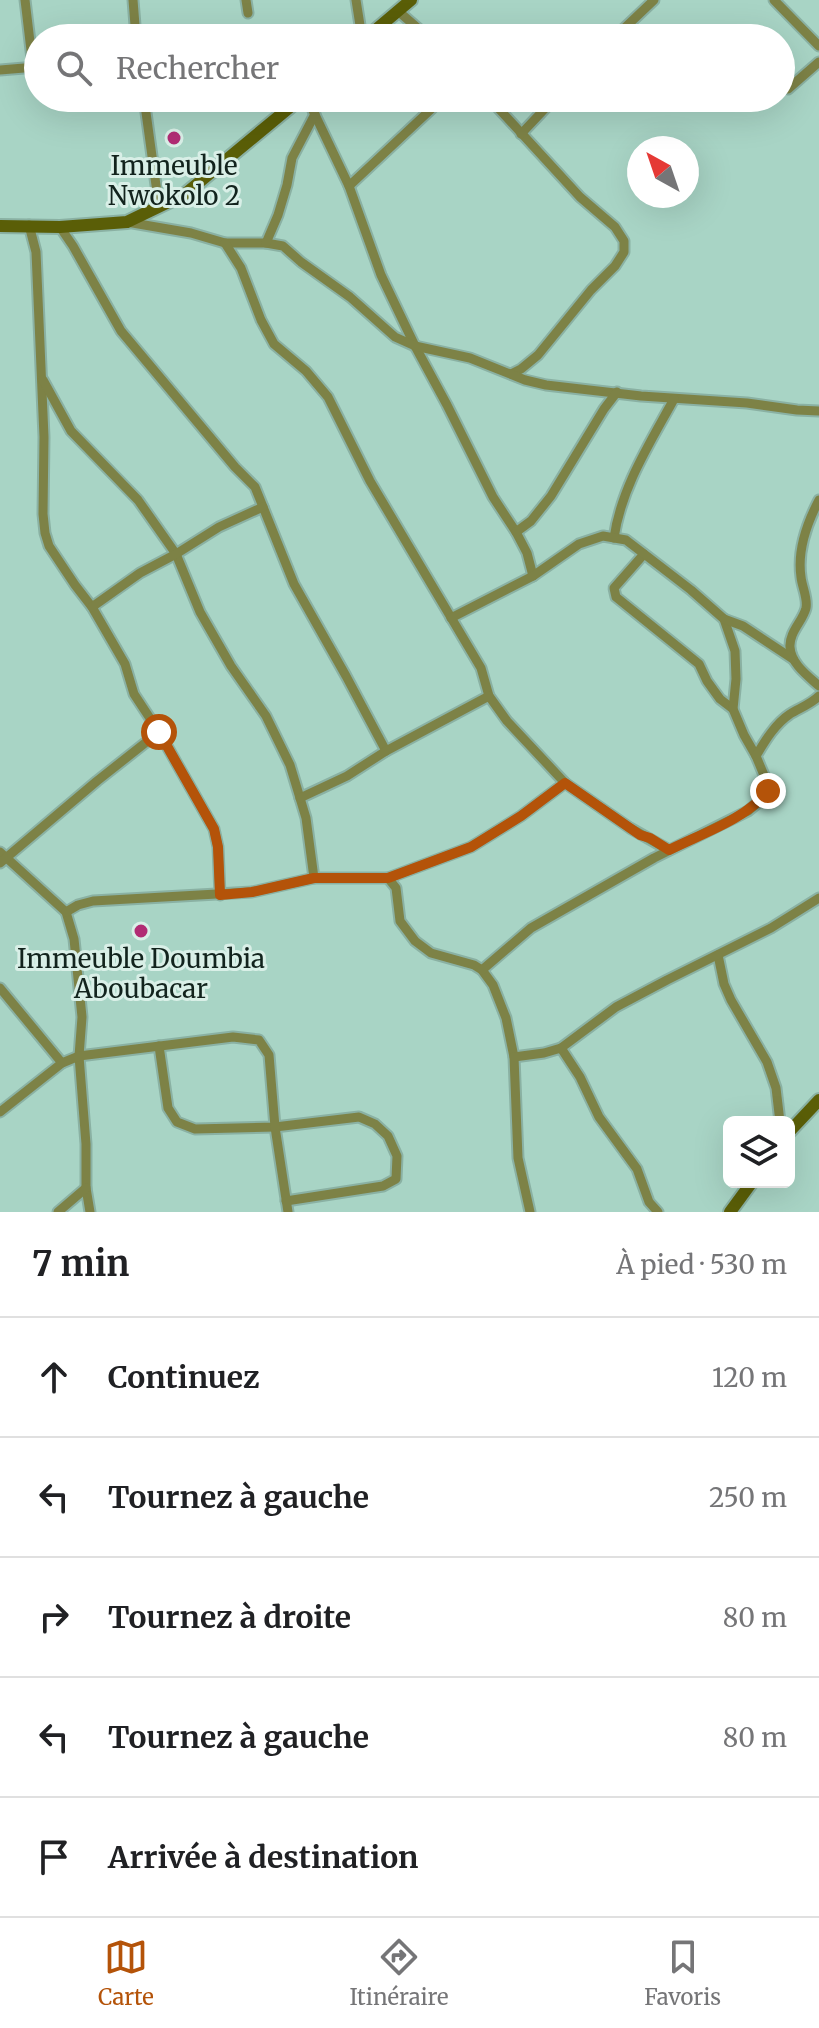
<!DOCTYPE html>
<html lang="fr">
<head>
<meta charset="utf-8">
<style>
  :root { --surface:#fff; --page:#f6f6f6; --text:#202124; --muted:#757577; --line:#e0e0e0; --accent:#b45309 }
  body { margin:0; font-family:Merriweather,serif; background:var(--page); color:var(--text) }
  .controls { position:absolute; right:24px; bottom:24px; display:grid; overflow:hidden; border-radius:12px; box-shadow:0 8px 32px #0002 }
  .controls button { width:72px; height:72px; display:grid; place-items:center; padding:0; border:0; border-bottom:2px solid var(--line); background:var(--surface); color:var(--text); font:40px sans-serif }
  .compass { position:absolute; left:627px; top:136px; width:72px; height:72px; border-radius:50%; background:var(--surface); box-shadow:0 8px 32px #0002; rotate:320deg }
  .stop { position:absolute; width:24px; height:24px; margin:-18px; border:6px solid #b45309; border-radius:50%; background:#fff }
  .stop.end { background:#b45309; border-color:#fff; box-shadow:0 2px 8px #0008 }
  .list { margin:0; padding:0; list-style:none }
  h2 { display:flex; justify-content:space-between; align-items:center; height:104px; margin:0; padding:0 32px; font-size:34px }
  h2 small { font-size:26px; font-weight:400; color:var(--muted) }
  .list li { display:grid; grid-template-columns:52px 1fr auto; gap:24px; align-items:center; box-sizing:border-box; height:120px; padding:0 32px; border-top:2px solid var(--line) }
  .list b { display:block; font-size:30px; white-space:nowrap }
  .list em { font-size:26px; font-style:normal; color:var(--muted) }
  .icon { flex:none; width:44px; height:44px; fill:none; stroke:currentColor; stroke-width:2; stroke-linecap:round; stroke-linejoin:round }
  .map { position:relative; flex:none; width:819px; height:1212px; overflow:hidden }
  .search { position:absolute; background:var(--surface); box-shadow:0 8px 32px #0002; left:24px; right:24px; top:24px; height:88px; display:flex; align-items:center; gap:20px; box-sizing:border-box; padding:0 28px; border-radius:44px; color:var(--muted); font-size:30px }
  .sheet { height:704px; background:var(--surface) }
  nav { display:flex; justify-content:space-around; align-items:center; box-sizing:border-box; height:112px; border-top:2px solid var(--line); background:var(--surface); font-size:22px; color:var(--muted) }
  nav a { display:grid; justify-items:center; gap:4px }
  nav .on { color:var(--accent) }
  .map>svg:first-child { display:block }
  .lines { fill:none; stroke-linecap:round; stroke-linejoin:round }
  .street-casing { stroke:#8ab1a3; stroke-width:13 }
  .secondary-casing { stroke:#8ab1a3; stroke-width:16 }
  .street { stroke:#7d8246; stroke-width:9 }
  .secondary { stroke:#5a5e07; stroke-width:12 }
  .route { stroke:#b45309; stroke-width:10 }
  .poi-dot { fill:#b12c74; stroke:#d9efe7; stroke-width:3 }
  .labels { text-anchor:middle; stroke-width:6; stroke-linejoin:round; paint-order:stroke }
  .poi-label { font-size:26px; fill:#12231d; stroke:#d9efe7 }
</style>
</head>
<body>
<div class="map">
<svg width="819" height="1212" viewBox="0 0 819 1212">
  <rect width="100%" height="100%" fill="#a8d4c5"/>
  <g class="lines">
    <defs>
      <g id="street">
        <path d="M 25,0 L 33,67"/>
        <path d="M 133,0 L 136,38"/>
        <path d="M 246,0 L 248,13"/>
        <path d="M 356,0 L 362,38"/>
        <path d="M 774,0 L 819,46"/>
        <path d="M 398,11 L 429,38"/>
        <path d="M 614,38 L 654,0"/>
        <path d="M 0,70 L 36,67"/>
        <path d="M 788,89 L 819,62"/>
        <path d="M 144,98 L 159,207"/>
        <path d="M 307,98 L 349,186 L 381,275 L 415,346 L 447,405 L 493,497 L 516,532 L 527,553 L 533,576"/>
        <path d="M 489,98 L 580,197 L 615,227 L 624,241 L 624,252 L 615,266 L 591,290 L 538,355 L 521,369 L 511,374"/>
        <path d="M 521,134 L 555,98"/>
        <path d="M 349,186 L 443,98"/>
        <path d="M 127,222 L 191,233 L 225,243 L 266,243 L 283,246 L 301,262 L 350,297 L 395,337 L 415,346 L 470,358 L 525,380 L 546,385 L 641,396 L 747,403 L 797,410 L 819,411"/>
        <path d="M 29,225 L 36,252 L 44,437 L 43,514 L 45,533 L 49,546 L 75,585 L 92,607 L 125,664 L 134,694 L 159,732 L 214,829 L 218,847 L 220,895"/>
        <path d="M 60,227 L 73,246 L 121,331 L 235,467 L 255,487 L 294,584 L 346,676 L 386,751"/>
        <path d="M 225,243 L 241,268 L 261,320 L 274,344 L 306,371 L 328,397 L 370,481 L 481,668 L 489,696 L 507,721 L 565,783 L 630,828 L 669,850"/>
        <path d="M 266,243 L 278,215 L 287,185 L 292,158 L 315,114"/>
        <path d="M 43,380 L 71,431 L 138,500 L 176,554 L 200,612 L 231,666 L 266,716 L 290,765 L 300,798 L 306,818 L 314,878"/>
        <path d="M 819,500 C 807,523 797,550 801,577 C 802,587 808,598 806,608 C 803,621 789,632 790,647 C 791,664 808,676 819,686"/>
        <path d="M 516,532 L 531,521 L 551,496 L 604,409 L 617,392"/>
        <path d="M 614,538 C 621,488 650,443 674,399"/>
        <path d="M 644,554 L 614,588 L 616,597 L 699,664 L 707,681 L 720,699 L 733,709"/>
        <path d="M 92,607 L 140,573 L 176,554 L 219,527 L 263,507"/>
        <path d="M 451,618 L 533,576 L 579,544 L 603,536 L 626,540 L 691,590 L 724,619 L 735,651 L 736,679 L 733,709 L 744,735 L 756,756"/>
        <path d="M 724,619 L 743,626 L 793,659"/>
        <path d="M 300,798 L 347,776 L 386,751 L 489,696"/>
        <path d="M 0,852 L 66,912 L 74,939 L 82,1017 L 79,1056 L 86,1144 L 86,1188 L 90,1212"/>
        <path d="M 0,863 L 97,781 L 159,732"/>
        <path d="M 388,878 L 396,888 L 400,921 L 415,941 L 431,953 L 474,965 L 482,970 L 493,985 L 506,1018 L 514,1057 L 518,1158 L 530,1212"/>
        <path d="M 66,912 L 78,905 L 93,901 L 252,892 L 314,878 L 388,878 L 471,847 L 521,816 L 565,783"/>
        <path d="M 718,955 L 724,984 L 731,1000 L 767,1062 L 776,1088 L 780,1122"/>
        <path d="M 482,970 L 531,928 L 654,858 L 748,811 L 760,801 L 768,791 L 766,780 L 756,756 C 765,741 775,724 790,714 C 800,708 811,704 819,696"/>
        <path d="M 0,988 L 62,1063"/>
        <path d="M 159,1046 L 168,1108 L 177,1122 L 195,1129 L 275,1127 L 359,1117 L 375,1124 L 388,1136 L 397,1156 L 396,1179 L 383,1186 L 286,1201"/>
        <path d="M 561,1048 L 580,1077 L 599,1117 L 637,1169 L 649,1202 L 658,1212"/>
        <path d="M 514,1057 L 544,1053 L 561,1048 L 616,1007 L 667,980 L 771,928 L 819,898"/>
        <path d="M 0,1112 L 62,1063 L 79,1056 L 233,1037 L 259,1040 L 269,1055 L 275,1127 L 288,1212"/>
        <path d="M 58,1212 L 86,1188"/>
      </g>
      <g id="secondary">
        <path d="M 366,38 L 411,0"/>
        <path d="M 0,226 L 60,227 L 127,222 L 185,194 L 301,98"/>
        <path d="M 789,1132 L 819,1100"/>
        <path d="M 730,1212 L 752,1182"/>
      </g>
    </defs>
    <use href="#street" class="street-casing"/>
    <use href="#secondary" class="secondary-casing"/>
    <use href="#street" class="street"/>
    <use href="#secondary" class="secondary"/>
  </g>
  <g class="lines">
    <path class="route" d="M 159,732 L 214,829 L 218,847 L 220,895 L 252,892 L 314,878 L 388,878 L 471,847 L 521,816 L 565,783 L 640,835 L 650,838 L 669,850 C 701,834 746,819 768,791"/>
  </g>
  <g class="poi-dot">
    <circle cx="174" cy="138" r="8"/>
    <circle cx="141" cy="931" r="8"/>
  </g>
  <g class="labels">
    <g class="poi-label">
      <text x="174" y="175">Immeuble<tspan x="174" dy="30">Nwokolo 2</tspan></text>
      <text x="141" y="968">Immeuble Doumbia<tspan x="141" dy="30">Aboubacar</tspan></text>
    </g>
  </g>
</svg>
<div class="controls">
<button><svg class="icon" aria-label="layers" viewBox="0 0 24 24"><path d="M12 4l9 5-9 5-9-5zM3 14l9 5 9-5"/></svg></button>
</div>
<svg class="compass" viewBox="-18 -18 36 36"><path d="M0-13l5 13h-10z" fill="#e53935"/><path d="M0 13l5-13h-10z" fill="#757577"/></svg>
<div class="stop" style="left:159px;top:732px"></div>
<div class="stop end" style="left:768px;top:791px"></div>
<div class="search"><svg class="icon" aria-label="search" viewBox="0 0 24 24"><circle cx="10" cy="10" r="6"/><path d="M15 15l6 6"/></svg>Rechercher</div>
</div>
<section class="sheet">
<h2>7 min<small>À pied · 530 m</small></h2>
<ul class="list">
<li><svg class="icon" aria-label="ahead" viewBox="0 0 24 24"><path d="M12 20V5M6 11l6-6 6 6"/></svg><div><b>Continuez</b></div><em>120 m</em></li>
<li><svg class="icon" aria-label="left" viewBox="0 0 24 24"><path d="M17 20v-9H6M10 6l-5 5 5 5"/></svg><div><b>Tournez à gauche</b></div><em>250 m</em></li>
<li><svg class="icon" aria-label="right" viewBox="0 0 24 24"><path d="M7 20v-9h11M14 6l5 5-5 5"/></svg><div><b>Tournez à droite</b></div><em>80 m</em></li>
<li><svg class="icon" aria-label="left" viewBox="0 0 24 24"><path d="M17 20v-9H6M10 6l-5 5 5 5"/></svg><div><b>Tournez à gauche</b></div><em>80 m</em></li>
<li><svg class="icon" aria-label="arrive" viewBox="0 0 24 24"><path d="M6 21V4h12l-3 4 3 4H6"/></svg><div><b>Arrivée à destination</b></div></li>
</ul>
</section>
<nav>
<a class="on"><svg class="icon" aria-label="map" viewBox="0 0 24 24"><path d="M3 6l6-2 6 2 6-2v14l-6 2-6-2-6 2zM9 4v14M15 6v14"/></svg>Carte</a>
<a><svg class="icon" aria-label="directions" viewBox="0 0 24 24"><path d="M12 3l9 9-9 9-9-9zM9 14v-3h6M13 9l2 2-2 2"/></svg>Itinéraire</a>
<a><svg class="icon" aria-label="saved" viewBox="0 0 24 24"><path d="M7 4h10v16l-5-4-5 4z"/></svg>Favoris</a>
</nav>
</body>
</html>
